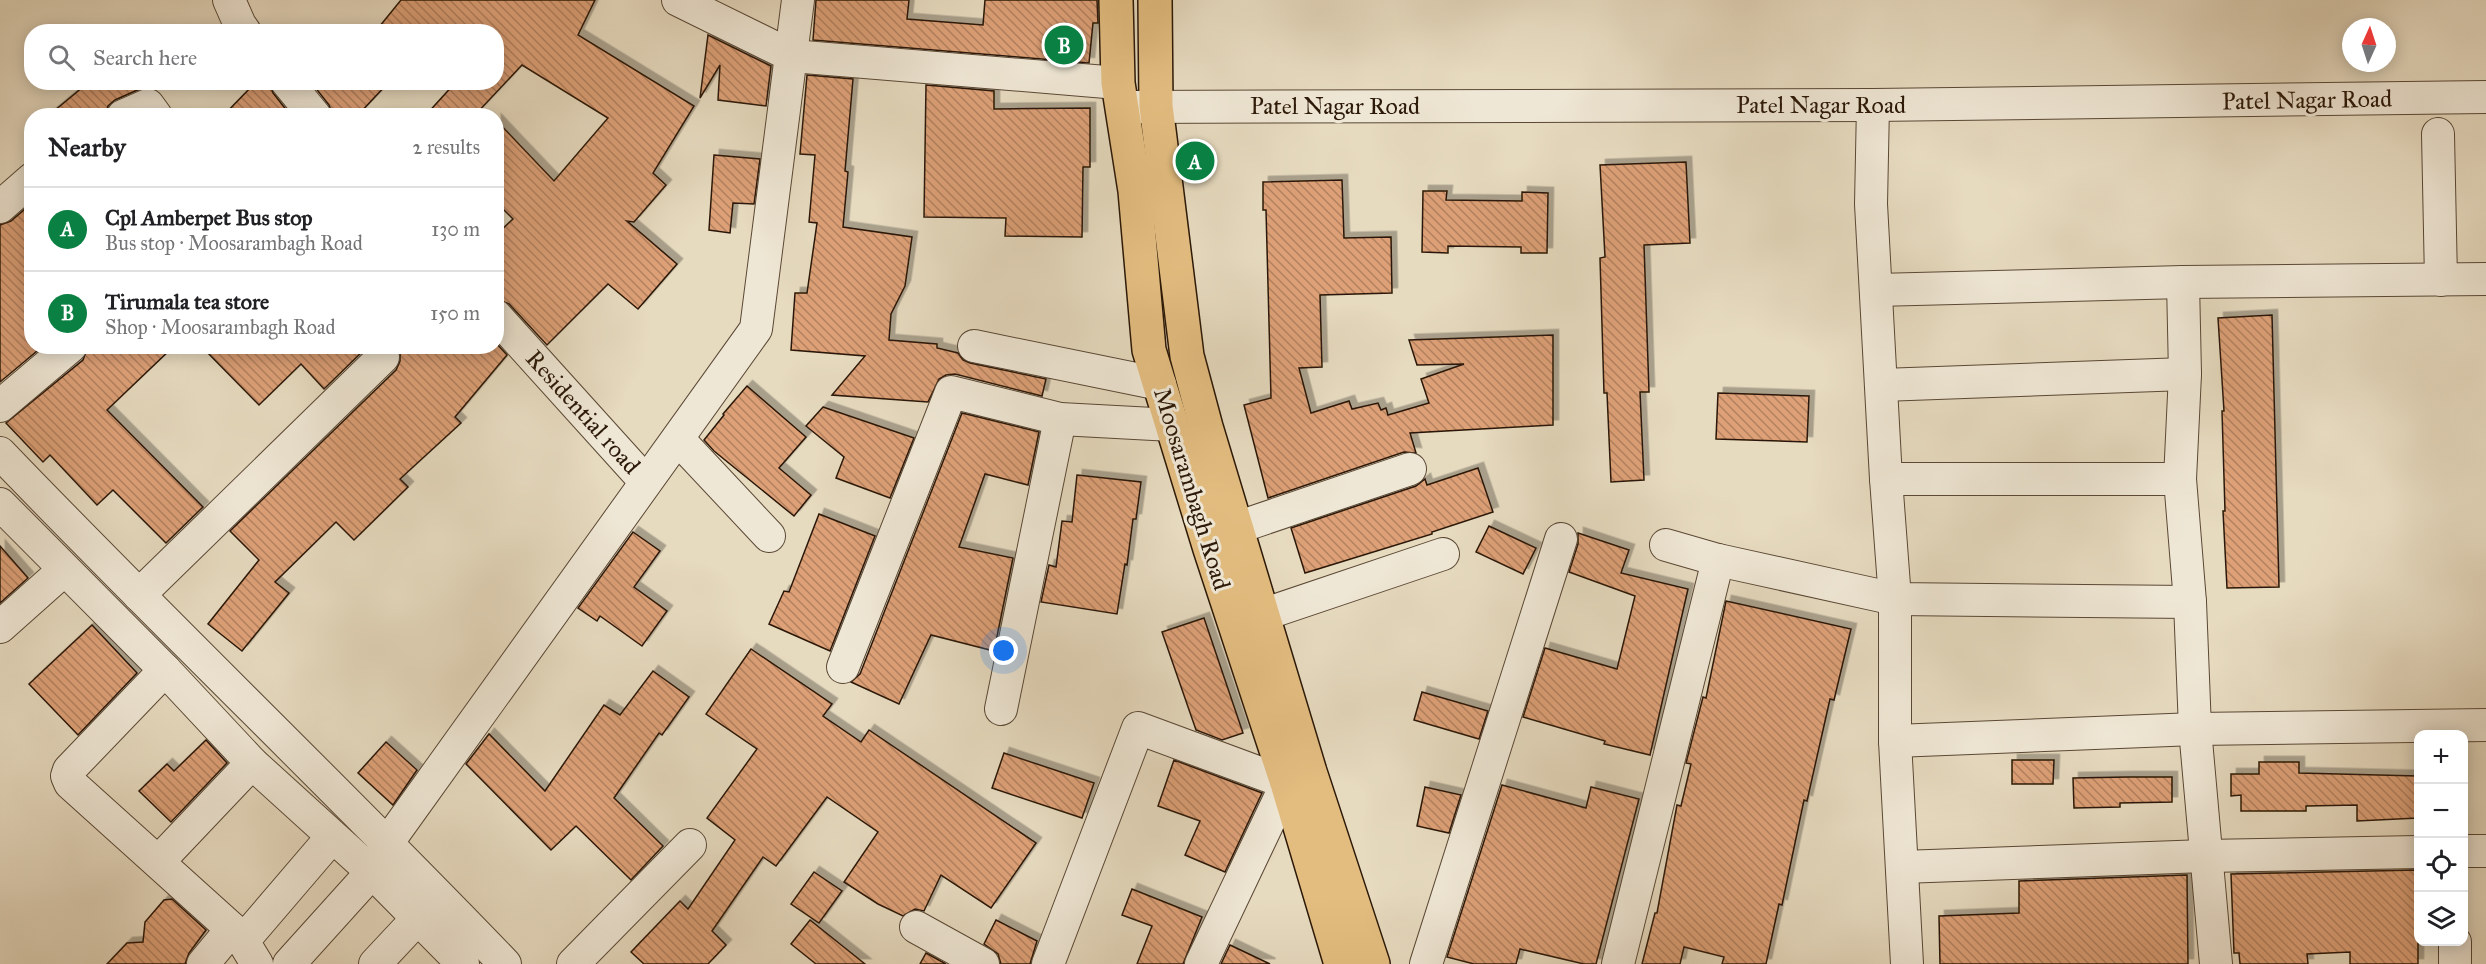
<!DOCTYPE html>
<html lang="en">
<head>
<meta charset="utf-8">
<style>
  :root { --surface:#fff; --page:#f2f2f2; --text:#202124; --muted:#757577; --line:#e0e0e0; --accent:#0b8043 }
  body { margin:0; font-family:"IM FELL Great Primer",serif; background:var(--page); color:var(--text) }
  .controls { position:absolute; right:18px; bottom:18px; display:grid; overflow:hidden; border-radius:12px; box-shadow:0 3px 15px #0003 }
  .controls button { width:54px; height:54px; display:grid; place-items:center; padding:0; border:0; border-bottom:2px solid var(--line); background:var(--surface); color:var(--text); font:30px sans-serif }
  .compass { position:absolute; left:2342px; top:18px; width:54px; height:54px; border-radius:50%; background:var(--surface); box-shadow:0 3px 15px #0003; rotate:3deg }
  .you { position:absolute; left:1004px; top:651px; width:21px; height:21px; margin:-15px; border:4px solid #fff; border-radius:50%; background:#1a73e8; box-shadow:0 0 0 9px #1a73e833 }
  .badge { display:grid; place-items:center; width:39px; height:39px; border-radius:50%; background:var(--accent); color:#fff; font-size:20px; font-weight:700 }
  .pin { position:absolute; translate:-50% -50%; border:3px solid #fff; box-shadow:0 2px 6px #0006 }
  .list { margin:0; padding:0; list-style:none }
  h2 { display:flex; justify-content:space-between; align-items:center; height:78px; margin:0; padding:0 24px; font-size:26px }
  h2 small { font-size:20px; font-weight:400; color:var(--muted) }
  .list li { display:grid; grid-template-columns:39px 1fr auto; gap:18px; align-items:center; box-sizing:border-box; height:84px; padding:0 24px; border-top:2px solid var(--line) }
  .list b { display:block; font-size:22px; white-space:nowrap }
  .list p { margin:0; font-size:20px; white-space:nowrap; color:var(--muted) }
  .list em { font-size:20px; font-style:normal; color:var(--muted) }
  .icon { flex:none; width:33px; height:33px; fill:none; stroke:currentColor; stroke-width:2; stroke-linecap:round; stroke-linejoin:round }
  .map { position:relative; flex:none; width:2486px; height:964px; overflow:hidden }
  .search { position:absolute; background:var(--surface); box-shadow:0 3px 15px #0003; left:24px; top:24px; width:480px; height:66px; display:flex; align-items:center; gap:15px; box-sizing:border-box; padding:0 21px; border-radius:24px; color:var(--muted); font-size:22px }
  .panel { position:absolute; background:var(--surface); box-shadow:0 3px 15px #0003; left:24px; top:108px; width:480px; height:246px; border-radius:24px }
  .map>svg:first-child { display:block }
  .building { fill:url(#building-back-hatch); stroke:#2b1807; stroke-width:1.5; filter:url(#shadow) }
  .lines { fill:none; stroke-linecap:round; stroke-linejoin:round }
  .minor-casing { stroke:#5a4835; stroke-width:34 }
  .major-casing { stroke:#2b1807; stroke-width:36 }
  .minor { stroke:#efe7d5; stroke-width:32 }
  .major { stroke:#e3bd80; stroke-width:33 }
  .labels { text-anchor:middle; stroke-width:6; stroke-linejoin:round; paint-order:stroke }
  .street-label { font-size:24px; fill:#2b1807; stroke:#efe7d5 }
</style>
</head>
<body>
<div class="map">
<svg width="2486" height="964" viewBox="0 0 2486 964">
  <defs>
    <pattern id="building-back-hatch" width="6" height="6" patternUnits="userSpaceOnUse" patternTransform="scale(1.5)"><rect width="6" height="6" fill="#dda077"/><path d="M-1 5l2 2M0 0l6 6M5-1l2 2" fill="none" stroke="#b38160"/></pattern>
    <filter id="shadow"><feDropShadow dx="5.5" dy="-5.5" stdDeviation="0" flood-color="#0004"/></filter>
  </defs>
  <rect width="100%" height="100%" fill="#e6dabf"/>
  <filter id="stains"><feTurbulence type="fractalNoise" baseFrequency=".00333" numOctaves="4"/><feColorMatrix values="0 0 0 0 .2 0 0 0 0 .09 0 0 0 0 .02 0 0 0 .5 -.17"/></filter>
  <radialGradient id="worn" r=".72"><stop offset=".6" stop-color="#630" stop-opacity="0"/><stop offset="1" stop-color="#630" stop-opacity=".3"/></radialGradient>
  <g class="building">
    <path d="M 401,0 L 595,0 L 578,35 L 694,106 L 653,173 L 666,185 L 634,222 L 627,221 L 677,264 L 638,309 L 608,284 L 547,345 L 509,304 L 496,299 L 496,235 L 513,219 L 496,202 L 496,120 L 554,181 L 608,118 L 522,65 L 474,116 L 425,116 L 456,82 L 496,82 L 496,32 L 375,32 Z"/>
    <path d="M 816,0 L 909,0 L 907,19 L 983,25 L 985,0 L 1097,0 L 1098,23 L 1093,23 L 1089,63 L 813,40 Z"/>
    <path d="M 708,35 L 771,66 L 766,106 L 718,100 L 720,65 L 700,98 Z"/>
    <path d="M 807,75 L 853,79 L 845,171 L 848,172 L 843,227 L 912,237 L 905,286 L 891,314 L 889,340 L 937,344 L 937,348 L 958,353 L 963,360 L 970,363 L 1046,379 L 1042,396 L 955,374 L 946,375 L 939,379 L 928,402 L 832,395 L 865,356 L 791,350 L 795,293 L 807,293 L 817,223 L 809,222 L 815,155 L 800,154 Z"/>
    <path d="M 89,82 L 149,82 L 142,88 L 115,100 L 108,106 L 105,116 L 48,116 Z"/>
    <path d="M 256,82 L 269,82 L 273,93 L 291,116 L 223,116 Z"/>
    <path d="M 311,82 L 389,82 L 357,116 L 333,116 L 329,105 Z"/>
    <path d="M 926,85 L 994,91 L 994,109 L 1090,108 L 1090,167 L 1083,167 L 1082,237 L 1005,236 L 1006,218 L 924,217 Z"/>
    <path d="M 714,155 L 760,159 L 754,204 L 733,203 L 730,233 L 709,230 Z"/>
    <path d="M 1686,162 L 1690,243 L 1644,245 L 1649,392 L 1640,392 L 1644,480 L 1611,482 L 1607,393 L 1604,393 L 1600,258 L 1605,257 L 1600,165 Z"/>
    <path d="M 1342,180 L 1344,238 L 1391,237 L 1392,293 L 1320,295 L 1322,367 L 1299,368 L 1311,413 L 1349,401 L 1352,409 L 1378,403 L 1381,410 L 1386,408 L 1388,415 L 1429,403 L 1421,379 L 1464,364 L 1417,365 L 1409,340 L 1553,335 L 1553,425 L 1410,433 L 1416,453 L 1404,452 L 1268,498 L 1244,405 L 1271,398 L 1266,210 L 1263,210 L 1263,182 Z"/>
    <path d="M 1423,191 L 1447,191 L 1446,200 L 1522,201 L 1522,192 L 1548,193 L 1547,253 L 1521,253 L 1521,247 L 1448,246 L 1448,253 L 1422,252 Z"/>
    <path d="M 32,203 L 32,346 L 43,346 L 0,382 L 0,225 L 11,221 Z"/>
    <path d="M 2272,315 L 2279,587 L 2227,588 L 2223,511 L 2225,511 L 2222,411 L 2224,411 L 2218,318 Z"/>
    <path d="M 496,343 L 507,355 L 455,417 L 461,423 L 400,479 L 408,487 L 354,540 L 336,522 L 275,582 L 289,593 L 242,651 L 208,624 L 259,560 L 230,531 L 396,370 L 400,361 L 400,346 L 496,346 Z"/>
    <path d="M 88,346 L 174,346 L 107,410 L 203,507 L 166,543 L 113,490 L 97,505 L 50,455 L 43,462 L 6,423 L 83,360 Z"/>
    <path d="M 201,346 L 368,346 L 324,389 L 301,364 L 259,405 Z"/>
    <path d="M 747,386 L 806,437 L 779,468 L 811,495 L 794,516 L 714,451 L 704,440 L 724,415 L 723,414 Z"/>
    <path d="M 1718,393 L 1809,396 L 1807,442 L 1716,439 Z"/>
    <path d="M 823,407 L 914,438 L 890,498 L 836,478 L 844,457 L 806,426 Z"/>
    <path d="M 962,413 L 1039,432 L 1028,485 L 985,474 L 959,547 L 1013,558 L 994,651 L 931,635 L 899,704 L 851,682 L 860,674 Z"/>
    <path d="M 1478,468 L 1493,512 L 1432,532 L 1432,534 L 1305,573 L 1291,528 L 1416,486 L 1425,479 L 1427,485 Z"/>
    <path d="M 1077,475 L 1141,482 L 1136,519 L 1133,519 L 1127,565 L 1125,564 L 1117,614 L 1041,602 L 1049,565 L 1056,567 L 1062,521 L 1072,522 Z"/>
    <path d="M 819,514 L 875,536 L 830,651 L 769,624 L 784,591 L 789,592 Z"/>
    <path d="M 1489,526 L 1536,548 L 1523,574 L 1476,552 Z"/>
    <path d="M 633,532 L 660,551 L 634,587 L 667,611 L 642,646 L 600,616 L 597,621 L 578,608 Z"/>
    <path d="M 1578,533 L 1629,550 L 1621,573 L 1688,589 L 1650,755 L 1604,744 L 1605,741 L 1523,717 L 1545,648 L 1617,669 L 1635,596 L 1569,572 L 1578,544 Z"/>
    <path d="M 0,546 L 28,578 L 0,603 Z"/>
    <path d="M 1726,601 L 1851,629 L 1834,700 L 1830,699 L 1807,801 L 1804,800 L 1782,905 L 1779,904 L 1766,964 L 1722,964 L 1724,957 L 1684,947 L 1680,964 L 1642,964 L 1655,913 L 1657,913 L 1677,805 L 1681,806 L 1691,764 L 1686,763 L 1703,697 L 1706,698 Z"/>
    <path d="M 1204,618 L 1243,733 L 1222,740 L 1196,730 L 1162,632 Z"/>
    <path d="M 92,625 L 137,673 L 78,735 L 29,684 Z"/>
    <path d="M 751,649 L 832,704 L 823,716 L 861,742 L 869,730 L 1036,843 L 991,908 L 941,875 L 924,911 L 915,909 L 903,916 L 878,904 L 844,882 L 878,832 L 827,797 L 776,866 L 763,857 L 712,931 L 726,945 L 708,964 L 644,964 L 631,952 L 680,901 L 688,909 L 735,840 L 707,818 L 757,749 L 706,714 Z"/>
    <path d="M 653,671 L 689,697 L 662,735 L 659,733 L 614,798 L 663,846 L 631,880 L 576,826 L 551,850 L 466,764 L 489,734 L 545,791 L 604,705 L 620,715 Z"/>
    <path d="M 1422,692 L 1488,711 L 1479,739 L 1414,720 Z"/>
    <path d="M 206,740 L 227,763 L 171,822 L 139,791 L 167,764 L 174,771 Z"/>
    <path d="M 386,742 L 417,770 L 393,805 L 358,773 Z"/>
    <path d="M 1004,753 L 1094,783 L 1082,818 L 992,788 Z"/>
    <path d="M 1174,760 L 1262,793 L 1225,872 L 1185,855 L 1200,821 L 1158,806 Z"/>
    <path d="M 2012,760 L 2054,760 L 2053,784 L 2012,784 Z"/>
    <path d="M 2259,762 L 2299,762 L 2299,773 L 2418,776 L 2418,818 L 2357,821 L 2357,805 L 2306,806 L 2306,811 L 2241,811 L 2241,795 L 2231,796 L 2231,774 L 2259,774 Z"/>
    <path d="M 2128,777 L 2172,777 L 2172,802 L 2120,803 L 2120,807 L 2074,808 L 2073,778 Z"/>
    <path d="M 1502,785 L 1586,808 L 1591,787 L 1639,799 L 1596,964 L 1584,964 L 1520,949 L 1516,964 L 1474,964 L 1447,957 Z"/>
    <path d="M 1425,787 L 1461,795 L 1449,833 L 1417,826 Z"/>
    <path d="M 2418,870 L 2418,964 L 2350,964 L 2350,952 L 2307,954 L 2308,964 L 2240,964 L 2239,953 L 2234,953 L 2231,874 Z"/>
    <path d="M 814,872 L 842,891 L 819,923 L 791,904 Z"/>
    <path d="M 2187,875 L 2188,964 L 1940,964 L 1939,916 L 2019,913 L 2019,881 Z"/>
    <path d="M 1132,889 L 1202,917 L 1183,964 L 1137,964 L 1152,926 L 1122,915 Z"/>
    <path d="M 172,899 L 206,930 L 189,953 L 185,964 L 107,964 L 127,943 L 143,942 L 145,922 L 164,900 Z"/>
    <path d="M 810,920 L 865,964 L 816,964 L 791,944 Z"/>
    <path d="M 996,920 L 1037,941 L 1030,964 L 1001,964 L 998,954 L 984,944 Z"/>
    <path d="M 1230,945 L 1270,964 L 1221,964 Z"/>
    <path d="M 926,953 L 946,964 L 920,964 Z"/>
  </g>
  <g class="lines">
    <defs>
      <g id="minor">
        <path d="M 229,0 L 240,25 L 245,32"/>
        <path d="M 678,0 L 792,56 L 1118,83"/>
        <path d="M 287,82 L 315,116"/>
        <path d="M 1873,105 L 1871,204 L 1886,479 L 1895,599 L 1895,741 L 1907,964"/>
        <path d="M 1129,107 L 1873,105 L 2486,97"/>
        <path d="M 123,116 L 148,105 L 156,116"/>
        <path d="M 2438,134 L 2441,280"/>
        <path d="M 0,207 L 32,179"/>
        <path d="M 2183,282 L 2185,374 L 2180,479 L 2190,602 L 2195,729 L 2216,964"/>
        <path d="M 1876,290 L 2183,282 L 2486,279"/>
        <path d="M 496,316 L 645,481"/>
        <path d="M 974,346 L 1160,384"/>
        <path d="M 1882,385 L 2185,374"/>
        <path d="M 0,406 L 71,346"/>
        <path d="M 678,439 L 769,536"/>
        <path d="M 0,453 C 166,626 339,791 505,964"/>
        <path d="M 1886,479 L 2180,479"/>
        <path d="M 0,504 L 165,670 L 252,763 L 372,872 L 463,964"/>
        <path d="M 1236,528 L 1410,469"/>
        <path d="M 1666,545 L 1718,560 L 1895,599 L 2190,602"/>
        <path d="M 139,595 L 383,357"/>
        <path d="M 1262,615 L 1443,554"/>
        <path d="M 0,627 L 64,570"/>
        <path d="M 843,667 L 951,392 L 1060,419 L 1172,425"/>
        <path d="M 165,670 L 69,770 L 67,776 L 70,783 L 232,929 L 243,941 L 257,964"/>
        <path d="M 1001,709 L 1060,419"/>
        <path d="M 1895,741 L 2195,729 L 2486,725"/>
        <path d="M 2464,851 L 2486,851"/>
        <path d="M 159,861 L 252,763"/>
        <path d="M 1902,867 L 2205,856 L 2418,852"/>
        <path d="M 916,927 L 983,964"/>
        <path d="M 243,941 L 332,837"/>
        <path d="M 2455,942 L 2455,964"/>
        <path d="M 203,964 L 232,929"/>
        <path d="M 289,964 L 372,872 L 388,842 L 756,329 L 798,0"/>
        <path d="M 375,964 L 418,918"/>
        <path d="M 573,964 L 690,845"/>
        <path d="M 1048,964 L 1138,728 L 1287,783 L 1201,964"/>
        <path d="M 1426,964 L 1561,539"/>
        <path d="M 1618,964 L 1718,560"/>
      </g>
      <g id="major">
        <path d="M 1116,0 L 1118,83 L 1135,191 L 1149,350 L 1210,549 L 1287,783 L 1341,964"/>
        <path d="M 1155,0 L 1156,106 L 1187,356 L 1206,427 L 1310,772 L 1373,964"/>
      </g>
    </defs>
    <use href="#minor" class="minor-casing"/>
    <use href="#major" class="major-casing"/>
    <use href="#minor" class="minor"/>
    <use href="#major" class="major"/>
  </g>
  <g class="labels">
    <g class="street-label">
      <text transform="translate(2307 100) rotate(-1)" y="8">Patel Nagar Road</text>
      <text x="1821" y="113">Patel Nagar Road</text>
      <text x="1335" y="114">Patel Nagar Road</text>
      <text transform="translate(583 412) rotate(48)" y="8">Residential road</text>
      <text transform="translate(1192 489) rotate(73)" y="8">Moosarambagh Road</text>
    </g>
  </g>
  <rect width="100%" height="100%" filter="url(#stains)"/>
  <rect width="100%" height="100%" fill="url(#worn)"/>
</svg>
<div class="controls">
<button>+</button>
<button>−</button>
<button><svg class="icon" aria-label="locate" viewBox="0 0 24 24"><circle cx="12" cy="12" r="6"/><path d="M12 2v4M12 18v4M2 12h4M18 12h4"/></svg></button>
<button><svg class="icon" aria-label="layers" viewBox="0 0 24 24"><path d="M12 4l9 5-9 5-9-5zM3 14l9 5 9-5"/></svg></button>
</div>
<svg class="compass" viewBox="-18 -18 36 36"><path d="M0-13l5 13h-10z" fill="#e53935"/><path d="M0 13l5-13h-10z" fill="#757577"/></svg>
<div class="you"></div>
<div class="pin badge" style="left:1195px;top:161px">A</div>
<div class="pin badge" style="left:1064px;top:45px">B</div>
<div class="search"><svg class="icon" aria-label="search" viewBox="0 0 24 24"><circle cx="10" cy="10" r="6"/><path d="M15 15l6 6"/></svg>Search here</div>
<section class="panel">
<h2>Nearby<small>2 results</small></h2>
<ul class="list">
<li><span class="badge">A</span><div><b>Cpl Amberpet Bus stop</b><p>Bus stop · Moosarambagh Road</p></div><em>130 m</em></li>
<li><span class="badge">B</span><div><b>Tirumala tea store</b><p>Shop · Moosarambagh Road</p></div><em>150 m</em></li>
</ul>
</section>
</div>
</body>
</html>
